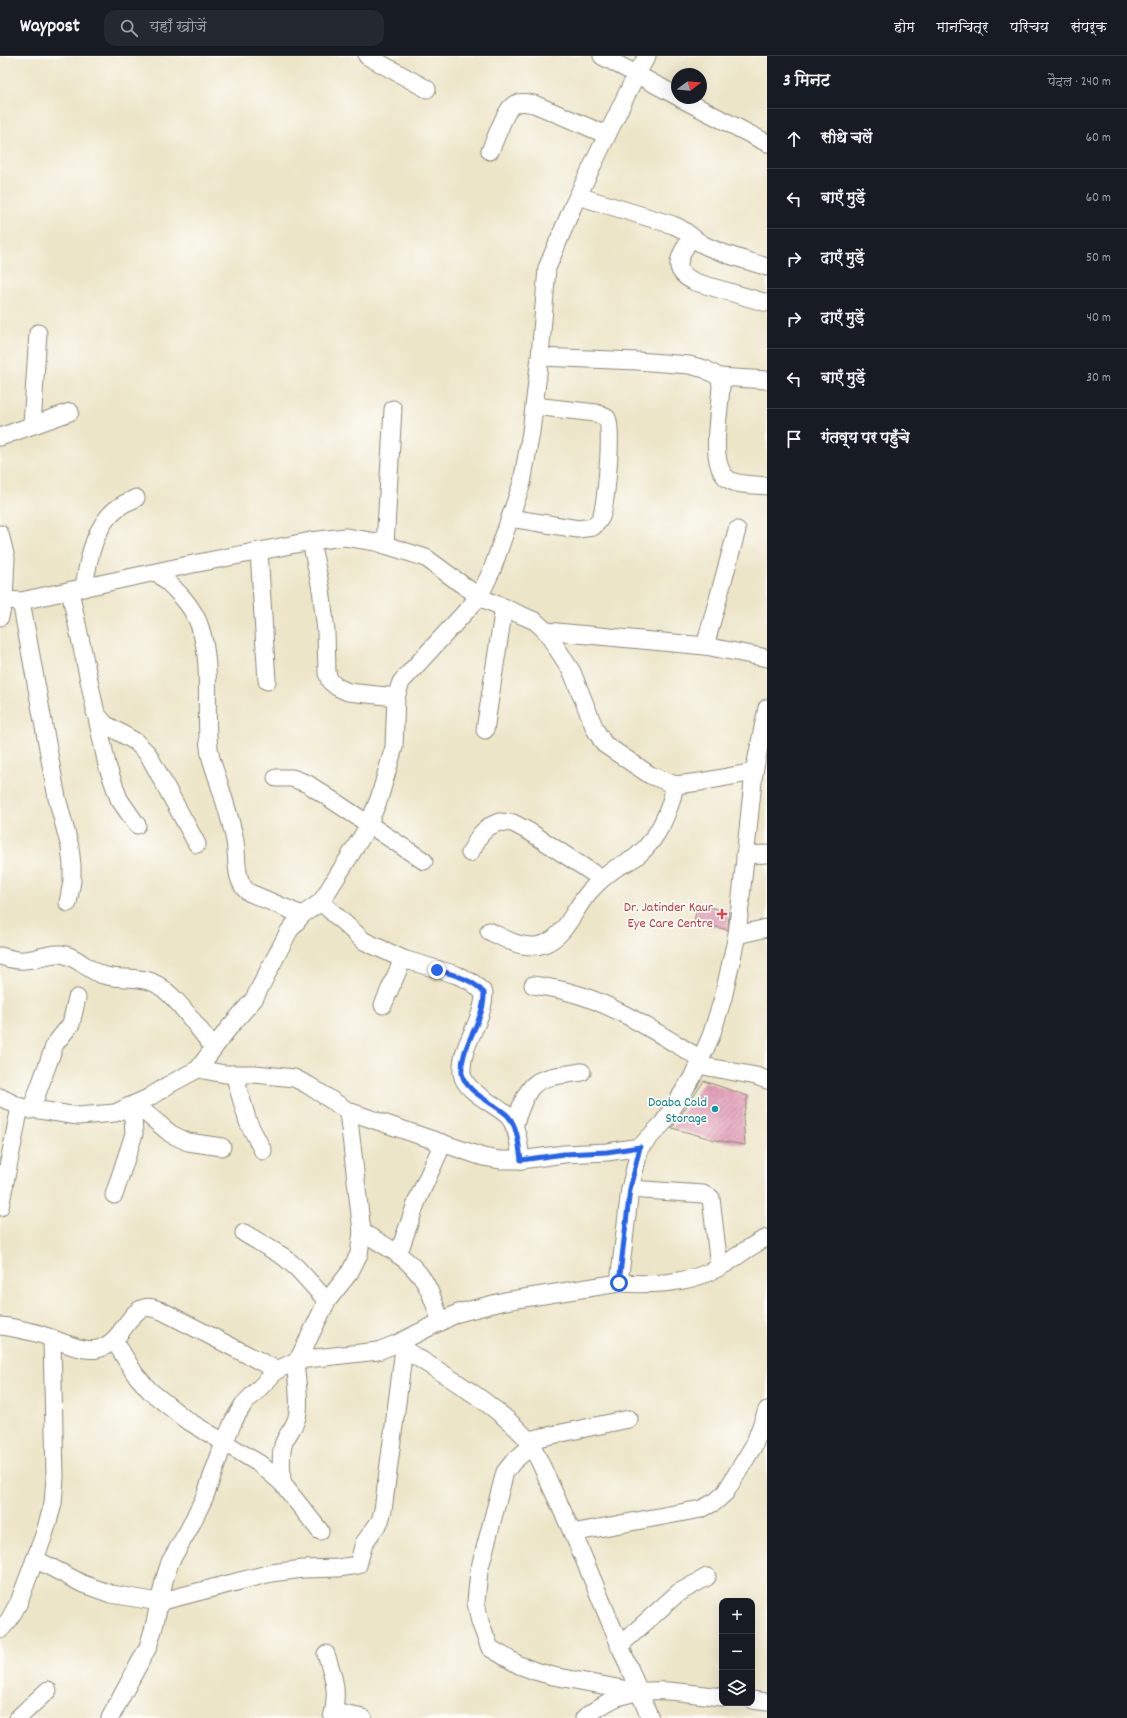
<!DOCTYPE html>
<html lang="hi">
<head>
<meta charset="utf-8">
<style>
  :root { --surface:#171b24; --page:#242831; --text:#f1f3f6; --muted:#9ea1a6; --line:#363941 }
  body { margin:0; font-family:Dekko,"Playpen Sans Deva",sans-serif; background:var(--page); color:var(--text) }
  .controls { position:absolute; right:12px; bottom:12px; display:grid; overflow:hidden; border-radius:8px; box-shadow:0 4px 16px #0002 }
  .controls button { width:36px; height:36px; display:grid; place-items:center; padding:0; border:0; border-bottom:1px solid var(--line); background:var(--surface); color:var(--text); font:20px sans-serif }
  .compass { position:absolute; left:671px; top:12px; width:36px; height:36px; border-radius:50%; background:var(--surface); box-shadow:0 4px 16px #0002; rotate:74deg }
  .stop { position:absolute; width:12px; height:12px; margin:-9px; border:3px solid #2563eb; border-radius:50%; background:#fff }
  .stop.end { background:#2563eb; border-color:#fff; box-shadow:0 1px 4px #0008 }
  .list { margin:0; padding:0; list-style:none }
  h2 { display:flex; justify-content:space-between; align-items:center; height:52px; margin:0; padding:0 16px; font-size:17px }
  h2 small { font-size:13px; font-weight:400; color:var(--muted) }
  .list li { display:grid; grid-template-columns:26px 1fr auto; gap:12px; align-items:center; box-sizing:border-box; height:60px; padding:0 16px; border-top:1px solid var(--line) }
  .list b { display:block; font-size:15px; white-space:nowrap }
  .list em { font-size:13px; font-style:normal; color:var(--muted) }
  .icon { flex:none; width:22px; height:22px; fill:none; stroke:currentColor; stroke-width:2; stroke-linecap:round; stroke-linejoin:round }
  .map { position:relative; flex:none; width:767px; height:1662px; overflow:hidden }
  header { display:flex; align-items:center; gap:24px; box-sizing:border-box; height:56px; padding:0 20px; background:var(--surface); border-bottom:1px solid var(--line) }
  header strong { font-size:19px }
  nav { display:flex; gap:22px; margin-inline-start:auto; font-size:14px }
  .search { width:280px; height:36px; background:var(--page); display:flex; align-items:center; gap:10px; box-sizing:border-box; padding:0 14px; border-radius:12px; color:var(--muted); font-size:15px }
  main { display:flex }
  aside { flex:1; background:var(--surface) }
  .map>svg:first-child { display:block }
  .building { fill:url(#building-hatch) }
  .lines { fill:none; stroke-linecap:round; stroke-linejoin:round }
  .minor-casing { stroke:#8c887a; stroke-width:19 }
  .minor { stroke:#fff; stroke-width:17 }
  .route { stroke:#2563eb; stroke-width:5 }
  .health-dot { fill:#e0444e; stroke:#fdfcf7; stroke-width:1.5 }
  .culture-dot { fill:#0f9aa8; stroke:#fdfcf7; stroke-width:1.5 }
  .labels { text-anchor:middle; stroke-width:3.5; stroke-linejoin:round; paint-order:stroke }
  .health-label { font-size:14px; fill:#be3a42; stroke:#fdfcf7; text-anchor:end }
  .culture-label { font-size:14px; fill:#0d838f; stroke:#fdfcf7; text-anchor:end }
</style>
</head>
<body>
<header>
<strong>Waypost</strong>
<div class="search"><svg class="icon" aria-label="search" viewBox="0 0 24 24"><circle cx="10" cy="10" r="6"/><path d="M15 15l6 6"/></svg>यहाँ खोजें</div>
<nav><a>होम</a><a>मानचित्र</a><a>परिचय</a><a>संपर्क</a></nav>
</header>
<main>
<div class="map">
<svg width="767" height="1662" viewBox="0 0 767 1662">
  <defs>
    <pattern id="building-hatch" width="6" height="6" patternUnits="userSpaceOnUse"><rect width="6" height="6" fill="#e19ab5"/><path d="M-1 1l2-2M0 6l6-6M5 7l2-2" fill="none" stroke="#b77e93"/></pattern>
  </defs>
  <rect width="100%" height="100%" fill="#fdfcf7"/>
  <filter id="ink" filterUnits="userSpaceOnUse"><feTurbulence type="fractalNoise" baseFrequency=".025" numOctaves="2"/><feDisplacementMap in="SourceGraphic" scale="8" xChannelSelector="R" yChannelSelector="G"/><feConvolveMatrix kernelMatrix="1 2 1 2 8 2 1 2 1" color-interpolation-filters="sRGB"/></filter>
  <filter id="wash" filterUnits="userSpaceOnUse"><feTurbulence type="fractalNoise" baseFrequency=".012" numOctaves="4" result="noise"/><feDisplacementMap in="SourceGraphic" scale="16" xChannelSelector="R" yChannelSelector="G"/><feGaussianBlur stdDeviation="0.9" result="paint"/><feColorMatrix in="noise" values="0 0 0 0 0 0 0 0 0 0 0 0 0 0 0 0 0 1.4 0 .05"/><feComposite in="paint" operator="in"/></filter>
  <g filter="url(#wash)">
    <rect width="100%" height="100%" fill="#ede5c8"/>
    <g id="blocks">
      <g class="building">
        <path d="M 698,848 L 729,856 L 728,874 L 694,865 Z"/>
        <path d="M 704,1025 L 748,1040 L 743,1061 L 745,1089 L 715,1084 L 672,1072 Z"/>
      </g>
    </g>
  </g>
  <g filter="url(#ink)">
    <use href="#blocks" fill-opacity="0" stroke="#8c887a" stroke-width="1"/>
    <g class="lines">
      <defs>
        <g id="minor">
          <path d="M 367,0 L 427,33"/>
          <path d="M 602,0 L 677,40"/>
          <path d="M 680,42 L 767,87"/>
          <path d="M 490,95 C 495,85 506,51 515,48 C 521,45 528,47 534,48 L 607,79"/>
          <path d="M 578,140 L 673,169 C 687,174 692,183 704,189 C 724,199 746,204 767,211"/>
          <path d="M 691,180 C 681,201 668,213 695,226 L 767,247"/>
          <path d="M 540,301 L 637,305 L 689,309 L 705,313 L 719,321 L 721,328 C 721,351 707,408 728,423 C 737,430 756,428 767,430"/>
          <path d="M 719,321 L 767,324"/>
          <path d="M 32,369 L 38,277"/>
          <path d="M 0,381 L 70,356"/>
          <path d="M 510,462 L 578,473 L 593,471 C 596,468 599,465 601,461 C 606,449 613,373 607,362 L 596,357 L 534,350"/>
          <path d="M 0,478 L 6,502 L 4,544 L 0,561"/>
          <path d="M 311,485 L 321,533 L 326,575 L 327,617 L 330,625 L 337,631 L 348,636 L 396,641"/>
          <path d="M 385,489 L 393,353"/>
          <path d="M 259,495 L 267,625"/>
          <path d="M 158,517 C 174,532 193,549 200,571 C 213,610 204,652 209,692 C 210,703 215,714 218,724 C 224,744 231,764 235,785 C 238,803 234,824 248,836 L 302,859"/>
          <path d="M 84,532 C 88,503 95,465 122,449 C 126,446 131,445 136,442"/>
          <path d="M 70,535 L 107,709 L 119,743 L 137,769"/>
          <path d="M 4,544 L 21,545 L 193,508 L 311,485 L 345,481 L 376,486 L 426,502 L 479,541 L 535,565 L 546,575 L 572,616 L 595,673 L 604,688 L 650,719 L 675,729 L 700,726 L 754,716"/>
          <path d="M 21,545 L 57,742 L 70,791 L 72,809 L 72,825 L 68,847"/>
          <path d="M 546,575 L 705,590 L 767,602"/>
          <path d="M 705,590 L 737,474"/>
          <path d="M 95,656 L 105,668 L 136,686 L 148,698 L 197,788"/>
          <path d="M 485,674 L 504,551"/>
          <path d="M 276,722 L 292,722 L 308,728 L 424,805"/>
          <path d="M 470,797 L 480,779 L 488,771 L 499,766 L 513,767 L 530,776 L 602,823"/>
          <path d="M 745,799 L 767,798"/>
          <path d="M 321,846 L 364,885 L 403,903 L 457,919 L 473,927 L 484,937 C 484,966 460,988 462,1017 C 464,1036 496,1048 508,1060 C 518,1070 519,1091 521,1104"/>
          <path d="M 489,875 C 505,883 525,895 544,888 C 566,880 574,853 589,836 C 597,827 606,819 616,812 C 623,808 631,805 637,800 C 658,783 670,755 675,729"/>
          <path d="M 737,879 L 767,872"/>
          <path d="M 0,900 C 8,902 16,905 24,904 C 36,904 47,897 60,898 C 76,899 88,915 103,919 C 119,924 136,920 152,926 C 174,935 198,973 214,992"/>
          <path d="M 533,929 C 545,931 558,933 569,936 C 613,947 662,980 701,1003"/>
          <path d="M 383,949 L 403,903"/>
          <path d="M 698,1009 L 756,1020 L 767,1024"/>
          <path d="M 198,1013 L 225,1018 L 255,1018 L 294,1022 L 308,1029 L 348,1055 L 483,1101 L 500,1104 L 521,1104 L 564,1098 L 607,1096 L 640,1091"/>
          <path d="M 234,1018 L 248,1066 L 263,1095"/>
          <path d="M 0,1041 L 20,1051 L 0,1151"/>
          <path d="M 135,1048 L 171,1078 L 188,1086 L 222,1091"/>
          <path d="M 20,1051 L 78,1060 L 115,1057 L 148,1042 L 170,1028 L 198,1013 L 228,973 L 254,943 L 289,875 L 302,859 L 321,846 L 366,774 L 379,743 L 394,691 L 396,641 L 401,626 L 479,541 L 492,514 L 522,427 L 531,376 L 540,301 L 547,212 L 573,150 L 636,19 L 647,0"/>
          <path d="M 31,1054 L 55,988 L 71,968 L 77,942"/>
          <path d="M 514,1070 C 531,1021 532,1023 582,1016"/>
          <path d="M 630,1133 L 703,1138 L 711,1142 L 719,1211"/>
          <path d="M 114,1139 L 134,1078 L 133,1062 L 127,1051"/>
          <path d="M 362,1176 C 382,1188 404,1199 419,1218 C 430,1231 435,1250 441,1266"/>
          <path d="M 244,1177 L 284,1201 L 297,1212 L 327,1245"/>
          <path d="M 398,1199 L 417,1145 L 443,1087"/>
          <path d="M 619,1227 C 654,1229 689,1228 720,1211 C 736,1202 750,1189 767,1182"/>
          <path d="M 0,1270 C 12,1271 24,1274 36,1277 C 52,1281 81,1297 97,1293 C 122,1288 127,1256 144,1252 C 150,1250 156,1253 162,1255 L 277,1314"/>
          <path d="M 114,1284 L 135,1318 L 150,1335 L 185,1363 L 260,1408 L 282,1427 L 320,1475"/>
          <path d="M 396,1288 C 439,1316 500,1349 532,1389 L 579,1491 L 650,1662"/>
          <path d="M 298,1304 L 327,1245 L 350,1216 L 359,1198 L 362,1176 L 348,1055"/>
          <path d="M 528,1384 L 629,1363"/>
          <path d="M 532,1389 L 513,1406 L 505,1416 L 479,1515 L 476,1546 L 480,1566 L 490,1592 L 519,1609 L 535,1615 L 553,1620 L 639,1636"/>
          <path d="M 282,1427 C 282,1413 279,1396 285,1384 C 289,1376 295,1370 297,1361 C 301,1346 296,1321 295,1305"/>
          <path d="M 572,1477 L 701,1453 L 715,1446 L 725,1437 L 754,1389 L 767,1354"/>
          <path d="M 35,1503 L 83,1528 L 111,1538 L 159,1546 L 271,1517 L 303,1513 L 338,1512 L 358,1509 L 364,1487 L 380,1465 L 383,1454 L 404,1293"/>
          <path d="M 0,1574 L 9,1564 L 19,1546 L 44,1479 L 53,1448 L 55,1421 L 52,1282"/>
          <path d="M 619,1590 L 678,1537 L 707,1521"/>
          <path d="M 326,1598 C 334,1621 339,1637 332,1662"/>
          <path d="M 752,1644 L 767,1646"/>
          <path d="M 334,1656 L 363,1662"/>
          <path d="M 18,1662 L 48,1634"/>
          <path d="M 110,1662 L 148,1591 L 154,1571 L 164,1525 L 170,1506 L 189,1473 L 205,1440 L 224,1387 L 234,1364 L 243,1349 L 277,1314 L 298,1304 L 378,1295 L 396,1288 L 458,1257 L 505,1245 L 619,1227 L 630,1133 L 640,1091 L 663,1067 L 692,1022 L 711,980 L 723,942 L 737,879 L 754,716 L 767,652"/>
          <path d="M 584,1662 C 595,1654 608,1644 621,1640 C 653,1629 690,1638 722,1641"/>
        </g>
      </defs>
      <use href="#minor" class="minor-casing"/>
      <use href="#minor" class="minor"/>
    </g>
  </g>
  <g class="lines" filter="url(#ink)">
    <path class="route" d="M 437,914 C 455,919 472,923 484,937 C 485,966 460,988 462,1017 C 464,1036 496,1048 508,1060 C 518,1071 519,1091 521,1104 L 564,1098 L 607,1096 L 640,1091 L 630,1133 L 619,1227"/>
  </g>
  <path class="health-dot" d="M720 852h4v4h4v4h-4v4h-4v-4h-4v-4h4z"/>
  <circle class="culture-dot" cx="715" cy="1053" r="4"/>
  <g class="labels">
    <g class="health-label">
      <text x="713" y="855">Dr. Jatinder Kaur<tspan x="713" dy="16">Eye Care Centre</tspan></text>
    </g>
    <g class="culture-label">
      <text x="707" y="1050">Doaba Cold<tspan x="707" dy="16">Storage</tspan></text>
    </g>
  </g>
</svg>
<div class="controls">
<button>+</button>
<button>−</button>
<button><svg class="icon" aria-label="layers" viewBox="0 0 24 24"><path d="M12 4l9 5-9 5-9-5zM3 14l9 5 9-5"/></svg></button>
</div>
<svg class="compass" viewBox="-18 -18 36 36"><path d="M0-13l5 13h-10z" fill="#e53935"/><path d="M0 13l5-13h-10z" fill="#9ea1a6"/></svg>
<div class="stop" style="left:619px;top:1227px"></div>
<div class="stop end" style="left:437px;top:914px"></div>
</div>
<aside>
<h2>3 मिनट<small>पैदल · 240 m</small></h2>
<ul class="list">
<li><svg class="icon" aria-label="ahead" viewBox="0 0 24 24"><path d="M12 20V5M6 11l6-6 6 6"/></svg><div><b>सीधे चलें</b></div><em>60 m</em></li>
<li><svg class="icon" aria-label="left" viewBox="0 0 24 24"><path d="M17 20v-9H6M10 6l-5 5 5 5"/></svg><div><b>बाएँ मुड़ें</b></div><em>60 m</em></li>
<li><svg class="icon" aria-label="right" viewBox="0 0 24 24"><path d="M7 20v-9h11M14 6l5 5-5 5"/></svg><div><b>दाएँ मुड़ें</b></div><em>50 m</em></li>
<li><svg class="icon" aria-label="right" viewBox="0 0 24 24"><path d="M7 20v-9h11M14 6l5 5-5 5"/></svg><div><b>दाएँ मुड़ें</b></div><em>40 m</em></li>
<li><svg class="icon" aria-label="left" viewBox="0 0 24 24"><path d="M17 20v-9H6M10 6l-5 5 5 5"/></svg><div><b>बाएँ मुड़ें</b></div><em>30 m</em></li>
<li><svg class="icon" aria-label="arrive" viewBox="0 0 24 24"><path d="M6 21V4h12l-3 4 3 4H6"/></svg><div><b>गंतव्य पर पहुँचे</b></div></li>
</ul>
</aside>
</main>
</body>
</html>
